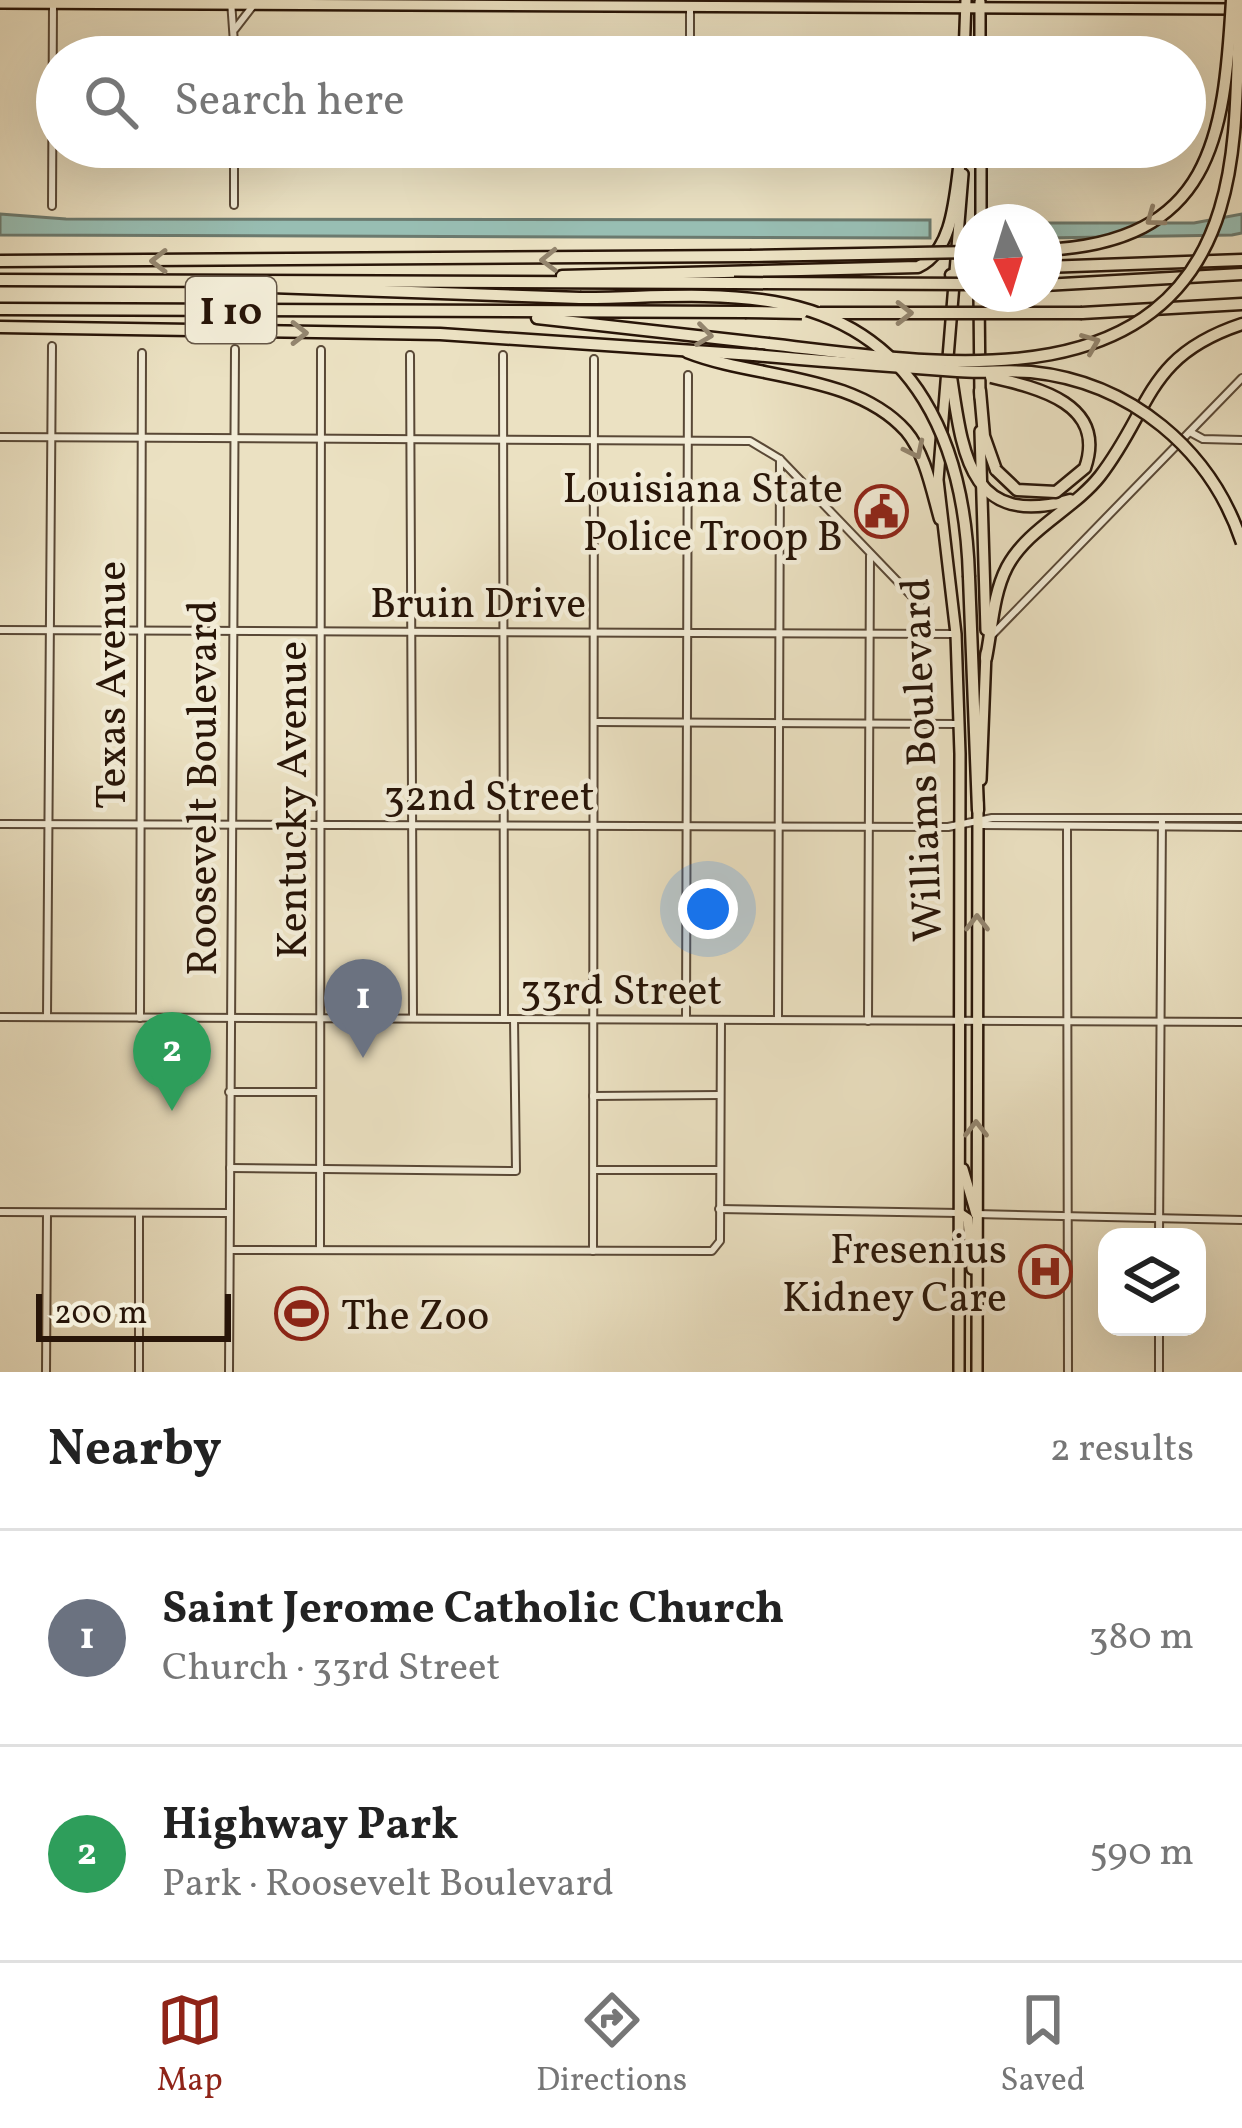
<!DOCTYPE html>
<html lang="en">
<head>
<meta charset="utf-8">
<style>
  :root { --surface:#fff; --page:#f6f6f6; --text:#222; --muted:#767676; --line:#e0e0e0; --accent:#8f2418 }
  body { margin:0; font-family:Vollkorn,serif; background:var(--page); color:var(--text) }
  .controls { position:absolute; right:36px; bottom:36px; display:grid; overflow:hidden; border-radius:24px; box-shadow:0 12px 48px #0002 }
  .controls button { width:108px; height:108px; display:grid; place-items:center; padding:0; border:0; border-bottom:3px solid var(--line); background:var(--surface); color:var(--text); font:60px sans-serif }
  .compass { position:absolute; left:954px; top:204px; width:108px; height:108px; border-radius:50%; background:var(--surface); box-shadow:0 12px 48px #0002; rotate:176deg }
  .scale { position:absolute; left:36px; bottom:30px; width:195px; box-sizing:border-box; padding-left:12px; border:6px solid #281508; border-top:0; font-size:33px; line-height:42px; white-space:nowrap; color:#281508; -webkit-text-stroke:9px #f2ecd7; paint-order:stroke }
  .you { position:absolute; left:708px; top:909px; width:42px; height:42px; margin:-30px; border:9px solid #fff; border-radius:50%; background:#1a73e8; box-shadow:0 0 0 18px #1a73e833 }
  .badge { display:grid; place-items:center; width:78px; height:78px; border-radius:50%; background:var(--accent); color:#fff; font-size:39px; font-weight:700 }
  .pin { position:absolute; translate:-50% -99px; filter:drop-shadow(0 3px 6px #0008) }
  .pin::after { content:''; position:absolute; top:63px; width:42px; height:36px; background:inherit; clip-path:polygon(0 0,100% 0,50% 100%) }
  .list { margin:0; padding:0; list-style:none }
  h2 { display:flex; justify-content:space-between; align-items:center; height:156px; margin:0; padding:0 48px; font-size:51px }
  h2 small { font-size:39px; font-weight:400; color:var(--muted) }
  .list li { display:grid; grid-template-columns:78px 1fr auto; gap:36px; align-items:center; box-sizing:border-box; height:216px; padding:0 48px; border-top:3px solid var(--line) }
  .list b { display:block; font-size:45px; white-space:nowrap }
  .list p { margin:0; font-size:39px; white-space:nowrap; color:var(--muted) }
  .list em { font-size:39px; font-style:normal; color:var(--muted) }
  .icon { flex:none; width:66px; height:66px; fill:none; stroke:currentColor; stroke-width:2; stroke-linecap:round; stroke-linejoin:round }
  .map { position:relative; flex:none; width:1242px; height:1372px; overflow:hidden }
  .search { position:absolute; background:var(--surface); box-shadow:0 12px 48px #0002; left:36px; right:36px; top:36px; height:132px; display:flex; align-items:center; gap:30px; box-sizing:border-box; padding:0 42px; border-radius:66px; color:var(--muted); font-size:45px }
  .sheet { height:588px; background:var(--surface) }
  nav { display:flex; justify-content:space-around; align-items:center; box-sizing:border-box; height:168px; border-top:3px solid var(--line); background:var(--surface); font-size:33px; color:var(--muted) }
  nav a { display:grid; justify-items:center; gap:6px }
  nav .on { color:var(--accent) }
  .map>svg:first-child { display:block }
  .water { fill:#98beb3; stroke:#6b7a6f; stroke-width:3 }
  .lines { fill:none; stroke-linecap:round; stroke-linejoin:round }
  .minor-casing { stroke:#594836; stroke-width:10 }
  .major-casing { stroke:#281508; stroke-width:14 }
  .highway-casing { stroke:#281508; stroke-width:15 }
  .minor { stroke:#f2ecd7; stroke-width:6 }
  .major { stroke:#ebe1c2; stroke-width:9 }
  .highway { stroke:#ebe1c2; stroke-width:10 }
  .highway-bridge-casing { stroke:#281508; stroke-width:15; stroke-linecap:butt }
  .highway-bridge { stroke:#ebe1c2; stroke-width:10 }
  .oneway { stroke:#93856e }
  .labels { text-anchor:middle; stroke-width:9; stroke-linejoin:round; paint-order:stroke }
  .shield { fill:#f2ecd7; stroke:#655646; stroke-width:3 }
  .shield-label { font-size:39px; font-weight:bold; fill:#281508 }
  .poi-label { font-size:42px; fill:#281508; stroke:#f2ecd7; text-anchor:end }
  .street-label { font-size:42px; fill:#281508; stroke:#f2ecd7 }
</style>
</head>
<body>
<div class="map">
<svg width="1242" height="1372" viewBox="0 0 1242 1372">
  <rect width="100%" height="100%" fill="#ebe1c2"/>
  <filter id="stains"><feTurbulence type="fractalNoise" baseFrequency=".00167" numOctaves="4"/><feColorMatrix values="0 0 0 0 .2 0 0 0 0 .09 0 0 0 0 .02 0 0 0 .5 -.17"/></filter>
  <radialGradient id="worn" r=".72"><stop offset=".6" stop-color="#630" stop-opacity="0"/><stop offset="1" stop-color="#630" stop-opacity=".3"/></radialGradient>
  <g class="water">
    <path d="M 0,214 L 66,219 L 930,220 L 930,238 L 0,235 Z"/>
    <path d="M 1242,214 L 1242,233 L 1232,235 L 1044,238 L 1044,223 L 1194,223 Z"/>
  </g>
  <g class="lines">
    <defs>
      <g id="minor">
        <path d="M 231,1 L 235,57"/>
        <path d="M 690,6 L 690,57"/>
        <path d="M 235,29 L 252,7"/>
        <path d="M 234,205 L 234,147"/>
        <path d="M 52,206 L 53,4"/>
        <path d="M 410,355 L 413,1018"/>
        <path d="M 503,355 L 504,1017"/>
        <path d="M 1190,432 L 1203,439 L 1242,440"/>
        <path d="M 0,437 L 750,441 L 780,459 L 927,612"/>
        <path d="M 0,630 L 956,634"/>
        <path d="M 993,634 L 1242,378"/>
        <path d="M 597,722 L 958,724"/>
        <path d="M 0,824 L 948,827 L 992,818 L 1242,818"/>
        <path d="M 981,825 L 1242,827"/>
        <path d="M 1067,827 L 1068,1372"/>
        <path d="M 0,1017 L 1242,1022"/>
        <path d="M 47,1017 L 52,346"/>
        <path d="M 140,1018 L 142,353"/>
        <path d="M 686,1019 L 688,375"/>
        <path d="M 778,1019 L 780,459"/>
        <path d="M 868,1021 L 870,556"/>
        <path d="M 229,1092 L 320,1092"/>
        <path d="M 593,1096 L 720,1095"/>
        <path d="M 230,1168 L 516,1171 L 514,1019"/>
        <path d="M 594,1170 L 720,1170"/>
        <path d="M 719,1209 L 959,1213"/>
        <path d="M 0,1212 L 228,1213"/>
        <path d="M 976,1214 L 1242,1220"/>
        <path d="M 1159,1237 L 1162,818"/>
        <path d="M 320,1249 L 321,350"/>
        <path d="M 230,1250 L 712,1251 L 720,1241 L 721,1020"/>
        <path d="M 593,1251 L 594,359"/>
        <path d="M 1159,1327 L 1159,1372"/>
        <path d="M 46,1372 L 47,1213"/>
        <path d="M 139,1372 L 139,1213"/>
        <path d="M 229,1372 L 235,349"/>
      </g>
      <g id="major">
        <path d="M 980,2 L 980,57"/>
        <path d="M 0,3 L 1237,9"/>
        <path d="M 964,57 L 966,0"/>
        <path d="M 981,147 L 981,222"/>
        <path d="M 979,294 L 980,397"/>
        <path d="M 980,431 L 986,630"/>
        <path d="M 981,780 L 986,653"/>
        <path d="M 963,1169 L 976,1214"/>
        <path d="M 959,1213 L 968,1219 L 972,1269"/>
        <path d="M 959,1372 L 960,754 L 956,634 L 938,480 L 963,174"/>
        <path d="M 977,1372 L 978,803"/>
      </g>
      <g id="highway">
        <path d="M 0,261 L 750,256"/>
        <path d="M 1044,267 L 1242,260"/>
        <path d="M 951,275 L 972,269"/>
        <path d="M 562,276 L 918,267 C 957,249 955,185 962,147"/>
        <path d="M 0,280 L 734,283"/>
        <path d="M 1044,285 L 1242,274"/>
        <path d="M 271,287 L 580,298"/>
        <path d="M 0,309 L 745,312"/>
        <path d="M 1082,313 L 1242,304"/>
        <path d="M 537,318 L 768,344"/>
        <path d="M 0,327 L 440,334 L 754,355"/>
        <path d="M 687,352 C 755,379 854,373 906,431 C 925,453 932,491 940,519"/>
        <path d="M 949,364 C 962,443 963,531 1070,500"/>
        <path d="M 980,391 L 984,436 L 996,470"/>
        <path d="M 969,577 L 978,810"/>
        <path d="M 986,658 C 992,628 993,594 1007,567 C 1027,529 1074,509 1100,476 C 1152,409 1145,356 1242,324"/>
      </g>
    </defs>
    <use href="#minor" class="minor-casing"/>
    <use href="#major" class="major-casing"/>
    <use href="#highway" class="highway-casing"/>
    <use href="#minor" class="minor"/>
    <use href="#major" class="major"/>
    <use href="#highway" class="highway"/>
    <defs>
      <g id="highway-bridge">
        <path d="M 1044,250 C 1212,242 1224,139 1232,0"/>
        <path d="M 750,256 L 972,252"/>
        <path d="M 734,283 L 972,284"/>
        <path d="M 580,298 C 643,298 711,291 774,302 C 918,327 965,446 969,577"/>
        <path d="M 745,312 L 802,313"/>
        <path d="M 820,313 L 1082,313"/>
        <path d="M 768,344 C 923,361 1160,408 1220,209 C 1240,144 1236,67 1240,0"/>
        <path d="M 754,355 C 821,361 889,366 957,371 C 982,373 1007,370 1031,372 C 1130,382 1211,449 1242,543"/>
        <path d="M 991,377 C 1039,388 1107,404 1085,468 L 1056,492 L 1017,490 L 996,470"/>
      </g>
    </defs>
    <use href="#highway-bridge" class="highway-bridge-casing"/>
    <use href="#highway-bridge" class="highway-bridge"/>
  </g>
  <defs><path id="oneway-chevron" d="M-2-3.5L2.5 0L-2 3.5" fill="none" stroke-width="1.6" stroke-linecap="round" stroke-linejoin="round" transform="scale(3)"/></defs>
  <g class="oneway">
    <use href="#oneway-chevron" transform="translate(1154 218) rotate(144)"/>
    <use href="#oneway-chevron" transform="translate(549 260) rotate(179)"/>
    <use href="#oneway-chevron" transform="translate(159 261) rotate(-180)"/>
    <use href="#oneway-chevron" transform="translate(904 313)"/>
    <use href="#oneway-chevron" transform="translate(299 333)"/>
    <use href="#oneway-chevron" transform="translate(704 335) rotate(8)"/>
    <use href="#oneway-chevron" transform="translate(1091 343) rotate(-22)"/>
    <use href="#oneway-chevron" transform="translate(915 450) rotate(64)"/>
    <use href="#oneway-chevron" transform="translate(977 923) rotate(-90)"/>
    <use href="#oneway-chevron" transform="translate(976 1129) rotate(-90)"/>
  </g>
  <defs>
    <symbol id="civic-ring" viewBox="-11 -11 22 22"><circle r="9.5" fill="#f2ecd7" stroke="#8f2418" stroke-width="1.5"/><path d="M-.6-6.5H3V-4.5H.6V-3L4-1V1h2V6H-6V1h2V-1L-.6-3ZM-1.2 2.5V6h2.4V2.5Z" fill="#8f2418"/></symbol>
    <symbol id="hospital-ring" viewBox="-11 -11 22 22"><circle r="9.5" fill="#f2ecd7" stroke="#8f2418" stroke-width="1.5"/><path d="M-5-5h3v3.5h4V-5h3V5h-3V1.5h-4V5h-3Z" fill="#8f2418"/></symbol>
    <symbol id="stadium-ring" viewBox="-11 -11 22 22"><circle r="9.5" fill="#f2ecd7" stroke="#8f2418" stroke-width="1.5"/><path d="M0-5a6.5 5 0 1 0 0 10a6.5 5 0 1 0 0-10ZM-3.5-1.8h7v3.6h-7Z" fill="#8f2418"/></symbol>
  </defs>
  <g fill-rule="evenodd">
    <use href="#civic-ring" x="852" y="482" width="59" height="59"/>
    <use href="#hospital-ring" x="1016" y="1242" width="59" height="59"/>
    <use href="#stadium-ring" x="272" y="1284" width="59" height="59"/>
  </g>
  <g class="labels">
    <rect class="shield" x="186" y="277" width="90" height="66" rx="9"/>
    <g class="shield-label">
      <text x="231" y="324">I 10</text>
    </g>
    <g class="poi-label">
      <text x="843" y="502">Louisiana State<tspan x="843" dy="48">Police Troop B</tspan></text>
      <text x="1007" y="1263">Fresenius<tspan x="1007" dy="48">Kidney Care</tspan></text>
      <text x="341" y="1329" text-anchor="start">The Zoo</text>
    </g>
    <g class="street-label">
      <text x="478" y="617">Bruin Drive</text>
      <text transform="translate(110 685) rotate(-90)" y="15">Texas Avenue</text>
      <text transform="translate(920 760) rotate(-92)" y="15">Williams Boulevard</text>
      <text transform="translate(201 788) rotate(-90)" y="15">Roosevelt Boulevard</text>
      <text x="489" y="810">32nd Street</text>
      <text transform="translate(291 800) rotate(-90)" y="15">Kentucky Avenue</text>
      <text x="621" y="1004">33rd Street</text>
    </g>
  </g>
  <rect width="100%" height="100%" filter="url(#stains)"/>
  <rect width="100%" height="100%" fill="url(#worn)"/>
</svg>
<div class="controls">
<button><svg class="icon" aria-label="layers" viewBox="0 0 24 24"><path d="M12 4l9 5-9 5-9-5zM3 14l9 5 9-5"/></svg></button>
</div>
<svg class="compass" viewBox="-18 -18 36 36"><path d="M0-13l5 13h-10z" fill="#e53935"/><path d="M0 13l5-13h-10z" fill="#767676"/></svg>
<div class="scale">200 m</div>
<div class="you"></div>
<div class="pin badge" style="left:363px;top:1058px;background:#6b7280">1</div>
<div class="pin badge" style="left:172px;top:1111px;background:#2e9e5b">2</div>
<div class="search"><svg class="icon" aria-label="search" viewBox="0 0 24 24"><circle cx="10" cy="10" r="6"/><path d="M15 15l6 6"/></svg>Search here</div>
</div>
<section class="sheet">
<h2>Nearby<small>2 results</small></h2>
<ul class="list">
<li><span class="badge" style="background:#6b7280">1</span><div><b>Saint Jerome Catholic Church</b><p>Church · 33rd Street</p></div><em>380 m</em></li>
<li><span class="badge" style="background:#2e9e5b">2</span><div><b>Highway Park</b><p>Park · Roosevelt Boulevard</p></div><em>590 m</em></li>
</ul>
</section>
<nav>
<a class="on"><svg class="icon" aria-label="map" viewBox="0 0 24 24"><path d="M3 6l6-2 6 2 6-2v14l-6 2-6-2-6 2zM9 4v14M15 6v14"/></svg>Map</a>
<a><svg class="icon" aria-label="directions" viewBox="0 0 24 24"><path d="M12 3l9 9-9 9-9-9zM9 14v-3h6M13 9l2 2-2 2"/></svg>Directions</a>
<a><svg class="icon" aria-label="saved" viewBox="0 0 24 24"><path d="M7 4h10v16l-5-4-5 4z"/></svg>Saved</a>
</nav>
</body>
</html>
